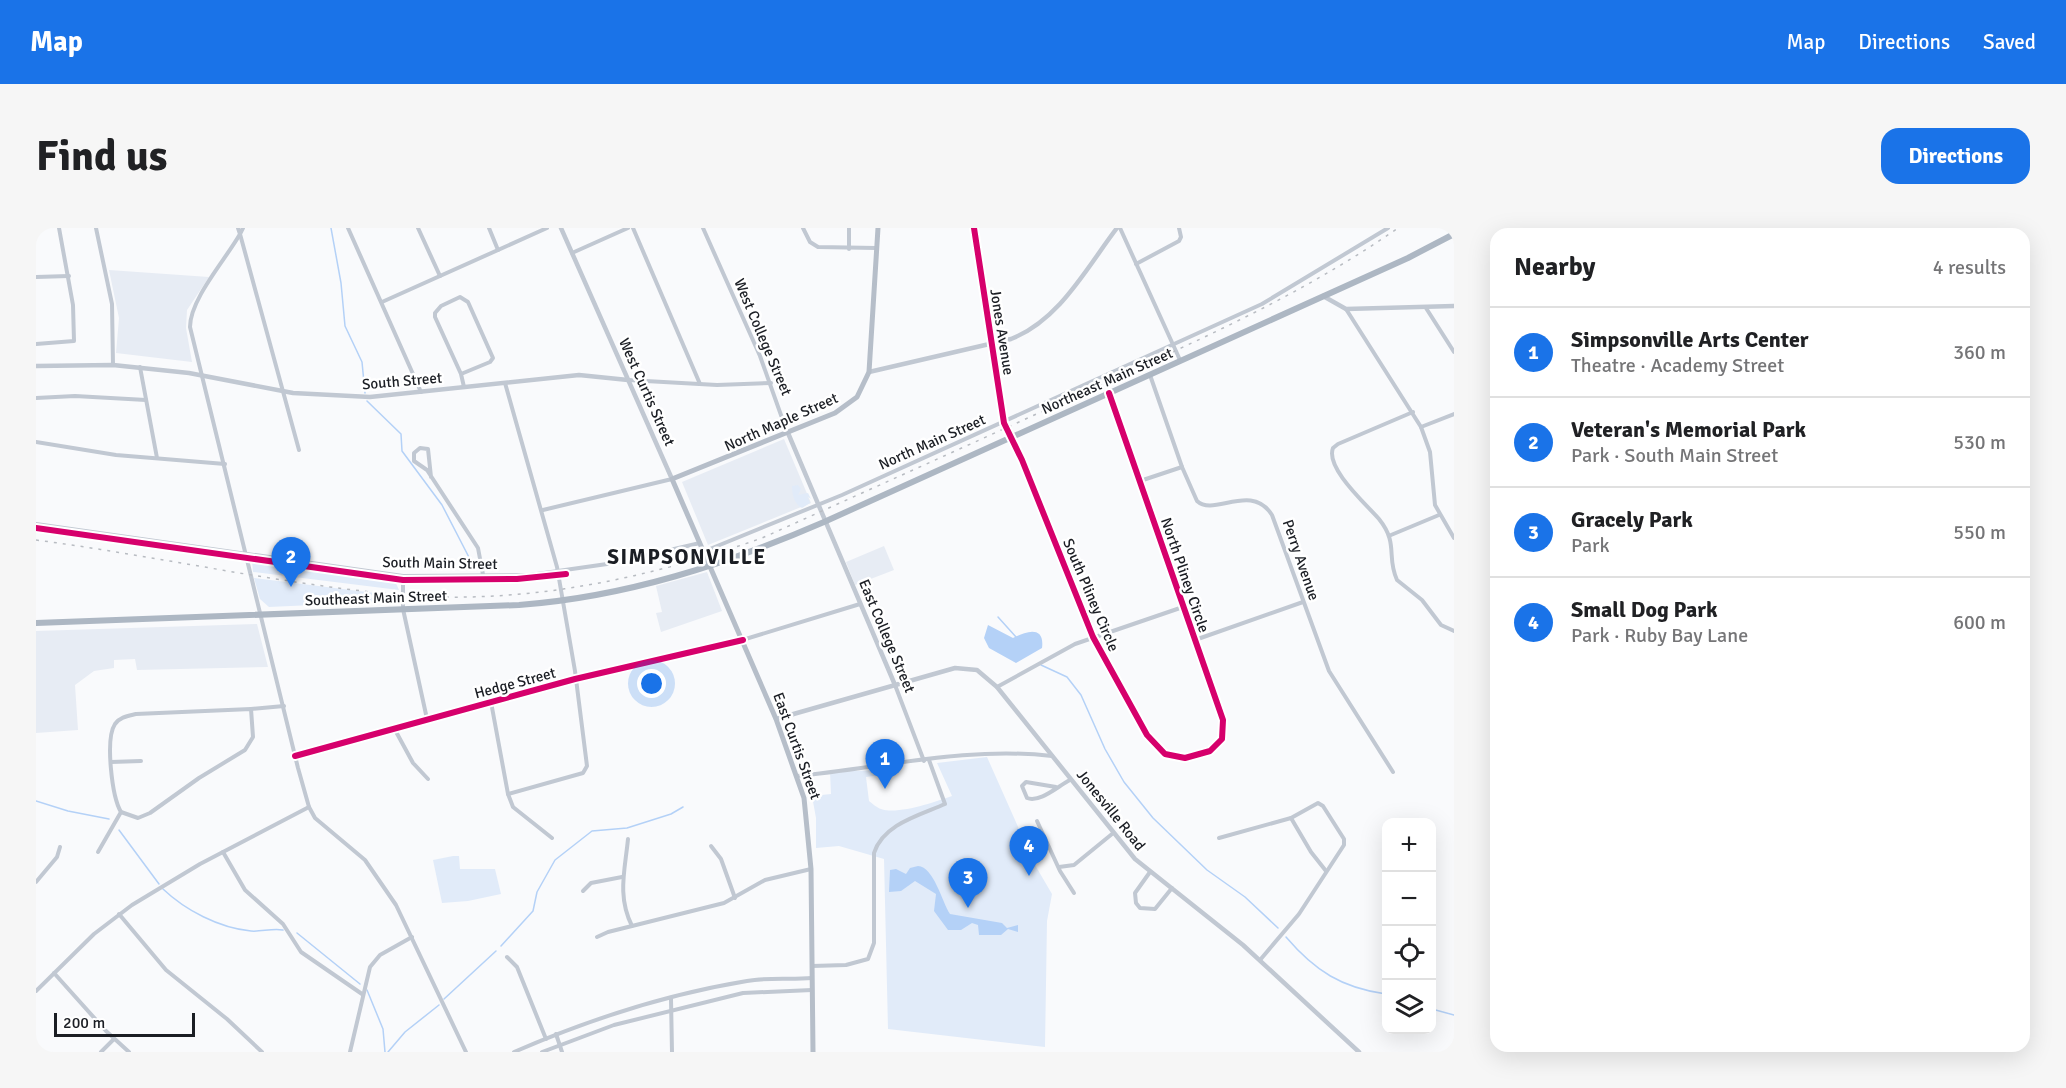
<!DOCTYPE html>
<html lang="en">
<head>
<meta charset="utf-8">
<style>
  :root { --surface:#fff; --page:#f6f6f6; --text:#202124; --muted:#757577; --line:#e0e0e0; --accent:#1a73e8 }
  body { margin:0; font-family:Signika,sans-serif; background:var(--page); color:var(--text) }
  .controls { position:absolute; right:18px; bottom:18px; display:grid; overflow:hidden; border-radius:12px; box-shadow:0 6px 24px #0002 }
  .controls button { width:54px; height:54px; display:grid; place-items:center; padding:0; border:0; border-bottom:2px solid var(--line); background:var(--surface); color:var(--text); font:30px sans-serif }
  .scale { position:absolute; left:18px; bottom:15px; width:141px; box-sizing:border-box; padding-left:6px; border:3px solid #1b1e24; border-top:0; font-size:16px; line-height:21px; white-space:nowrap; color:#1b1e24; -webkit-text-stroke:4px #fff; paint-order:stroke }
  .you { position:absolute; left:616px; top:456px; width:21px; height:21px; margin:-15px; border:4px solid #fff; border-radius:50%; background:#1a73e8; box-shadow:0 0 0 9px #1a73e833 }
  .badge { display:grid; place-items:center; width:39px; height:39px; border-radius:50%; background:var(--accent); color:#fff; font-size:20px; font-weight:700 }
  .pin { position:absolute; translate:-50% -50px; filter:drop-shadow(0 2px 3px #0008) }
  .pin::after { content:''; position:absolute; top:32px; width:21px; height:18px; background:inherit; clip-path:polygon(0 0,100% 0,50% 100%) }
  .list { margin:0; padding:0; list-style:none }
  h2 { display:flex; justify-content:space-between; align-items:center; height:78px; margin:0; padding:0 24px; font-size:26px }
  h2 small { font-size:20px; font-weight:400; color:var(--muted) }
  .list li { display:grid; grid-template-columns:39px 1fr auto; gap:18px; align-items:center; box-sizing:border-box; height:90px; padding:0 24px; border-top:2px solid var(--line) }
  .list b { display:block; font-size:22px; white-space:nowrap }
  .list p { margin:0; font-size:20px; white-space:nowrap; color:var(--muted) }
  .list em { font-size:20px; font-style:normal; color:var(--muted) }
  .icon { flex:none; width:33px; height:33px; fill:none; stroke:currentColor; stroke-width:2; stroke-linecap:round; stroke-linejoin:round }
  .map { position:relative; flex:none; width:1418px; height:824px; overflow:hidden; border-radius:18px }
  header { display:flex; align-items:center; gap:36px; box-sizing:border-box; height:84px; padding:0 30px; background:var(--accent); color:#fff }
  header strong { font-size:28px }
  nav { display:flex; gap:33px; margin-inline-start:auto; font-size:21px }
  .intro { display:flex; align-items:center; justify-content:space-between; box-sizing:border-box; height:144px; padding:0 36px }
  h1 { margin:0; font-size:42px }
  .button { padding:15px 27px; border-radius:18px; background:var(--accent); color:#fff; font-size:21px; font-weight:700 }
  main { display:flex; gap:36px; padding:0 36px }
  aside { flex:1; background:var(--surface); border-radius:18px; box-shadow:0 6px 24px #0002 }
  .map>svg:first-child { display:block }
  .built { fill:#e7ecf4 }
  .green { fill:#e1ebf9 }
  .water { fill:#b4d1f7 }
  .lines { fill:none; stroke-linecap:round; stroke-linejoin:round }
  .stream { stroke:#b4d1f7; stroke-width:1.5 }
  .minor { stroke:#c1c8d2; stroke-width:4 }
  .tertiary { stroke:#c1c8d2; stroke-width:4.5 }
  .secondary { stroke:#b6bec9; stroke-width:5 }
  .primary { stroke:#adb7c3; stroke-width:6 }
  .rail { stroke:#b8bcc2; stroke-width:1.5; stroke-dasharray:3 6; stroke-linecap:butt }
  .cycleway-casing { stroke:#fff; stroke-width:10 }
  .cycleway { stroke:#d6006c; stroke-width:6 }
  .labels { text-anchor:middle; stroke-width:5; stroke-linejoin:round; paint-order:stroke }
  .street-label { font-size:15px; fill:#1b1e24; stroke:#fff }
  .district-label { font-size:21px; font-weight:bold; letter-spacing:1.5px; fill:#1b1e24; stroke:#fff }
</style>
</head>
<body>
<header>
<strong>Map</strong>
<nav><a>Map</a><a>Directions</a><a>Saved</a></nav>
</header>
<div class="intro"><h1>Find us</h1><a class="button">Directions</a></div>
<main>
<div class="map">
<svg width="1418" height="824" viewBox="0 0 1418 824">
  <rect width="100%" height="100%" fill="#f9fafc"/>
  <g class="built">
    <path d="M 73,42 L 173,49 L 151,82 L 150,100 L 156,134 L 80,125 L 83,90 Z"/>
    <path d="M 748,211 L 775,275 L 672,317 L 646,254 Z"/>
    <path d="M 848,318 L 858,342 L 819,357 L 810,334 Z"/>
    <path d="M 671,344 L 686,383 L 625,404 L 620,385 L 626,384 L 620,358 Z"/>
    <path d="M 221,396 L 232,439 L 101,442 L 99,431 L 78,432 L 78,440 L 58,443 L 39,457 L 42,502 L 0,505 L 0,403 Z"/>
  </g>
  <g class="green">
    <path d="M 762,257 L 765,261 L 762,267 L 772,265 L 775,271 L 771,268 L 774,275 L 766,280 C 758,276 756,266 756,258 Z"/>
    <path d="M 216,333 L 359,353 L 363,362 L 217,344 Z"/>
    <path d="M 218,350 L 363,368 L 363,373 L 233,379 L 224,371 Z"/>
    <path d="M 951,529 L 999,637 L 1016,666 L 1011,693 L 1009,819 L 852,801 L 848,631 L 803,618 L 780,620 L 780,590 L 776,568 L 795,566 L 794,544 L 843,542 L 845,547 L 830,549 L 833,573 C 836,575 841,580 845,581 C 862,587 899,574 916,568 L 901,535 Z"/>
    <path d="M 417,628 L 423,628 L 424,641 L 459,641 L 465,666 L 432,673 L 406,675 L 397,632 Z"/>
  </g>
  <g class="water">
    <path d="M 952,397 L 977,410 C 990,403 1009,397 1006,420 L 980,435 L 953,420 L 948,410 Z"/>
    <path d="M 882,638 C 898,639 906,674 914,686 L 966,695 L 971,700 L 982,697 L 982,704 L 972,701 L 965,707 L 943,707 L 942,697 L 936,695 L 925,702 L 912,702 L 898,683 L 900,666 L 879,653 L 865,663 L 853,664 L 854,642 L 860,641 L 870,646 L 874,640 Z"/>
  </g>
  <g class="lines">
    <g class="stream">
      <path d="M 295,0 L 305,55 L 309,98 L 326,134 L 329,165"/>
      <path d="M 331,173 L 365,206 L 366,223 L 406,277 L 438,339"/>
      <path d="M 962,389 L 980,409"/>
      <path d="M 1005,437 L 1031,449 L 1045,467 L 1069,521 L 1088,554 L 1117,590 L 1171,642 L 1209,669 L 1242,700"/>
      <path d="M 0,573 L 32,583 L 73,591"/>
      <path d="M 83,602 L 123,656"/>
      <path d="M 127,661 C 149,682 183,700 215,703 C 225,704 236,700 247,702"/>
      <path d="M 261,705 L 324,756"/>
      <path d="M 1250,709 C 1279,743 1306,760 1350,766"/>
      <path d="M 465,718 L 497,683 L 501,664 L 519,632 L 556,603 L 591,600 L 635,586 L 647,579"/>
      <path d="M 331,762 L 347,801 L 349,824"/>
      <path d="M 408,771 L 460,723"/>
      <path d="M 1396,781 L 1418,787"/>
      <path d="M 352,824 L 369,804 L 403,777"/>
    </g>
    <g class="minor">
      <path d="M 60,0 L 76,76 L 77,137"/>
      <path d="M 202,0 L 204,6 C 190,31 154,71 154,99 L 262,540 L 273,579 L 279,590 L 329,632 L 360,677 L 430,824"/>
      <path d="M 207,0 L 204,6 L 263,222"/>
      <path d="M 312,0 L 385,164"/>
      <path d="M 382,0 L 404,48"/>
      <path d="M 453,0 L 462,22"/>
      <path d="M 597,0 L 664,156"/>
      <path d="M 667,0 L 724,128 L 751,204"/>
      <path d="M 767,0 L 774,14 L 782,19 L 840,20"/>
      <path d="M 938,0 L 968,195 L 986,232 L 1057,409 L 1111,507 L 1129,526 L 1149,530 L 1174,523 L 1186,511 L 1187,492 L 1073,165"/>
      <path d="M 1084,0 L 1144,132"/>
      <path d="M 0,7 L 3,0"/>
      <path d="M 813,21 L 813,0"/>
      <path d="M 536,25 L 592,0"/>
      <path d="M 1100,36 L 1143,13 L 1145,9 L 1143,0"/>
      <path d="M 0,49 L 33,48"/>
      <path d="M 346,74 L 511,0"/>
      <path d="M 1390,80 L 1418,124"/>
      <path d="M 1310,81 L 1385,199 L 1394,224 L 1399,277 L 1418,310"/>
      <path d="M 0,116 L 38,113 L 37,77 L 23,0"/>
      <path d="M 104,139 L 121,230"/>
      <path d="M 425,146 L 454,134 L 457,130 L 432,74 L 424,69 L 405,78 L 399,85 L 399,89 L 425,146 L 428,159"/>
      <path d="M 1114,147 L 1146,239 L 1161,273 C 1178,289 1215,254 1236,287 L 1293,443 L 1357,544"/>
      <path d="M 592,152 L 681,157 L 735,155"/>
      <path d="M 469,155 L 521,339 L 539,443 L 551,538 L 547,545 L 472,566"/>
      <path d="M 0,170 L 39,168 L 110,172"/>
      <path d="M 1377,184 L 1302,216 L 1297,220 C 1289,240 1331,277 1343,291 C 1363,316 1350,328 1361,352 L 1386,372 L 1405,397 L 1418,403"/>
      <path d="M 1385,199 L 1418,186"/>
      <path d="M 0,214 L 80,227 L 189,236"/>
      <path d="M 395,249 L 392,221 L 384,220 L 378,225 L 378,233 L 391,242 L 442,320 L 448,352"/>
      <path d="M 1104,253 L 1146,239"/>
      <path d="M 507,282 L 636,251"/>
      <path d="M 0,296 L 367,348 L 494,347 L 578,335 L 664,315"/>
      <path d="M 1355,307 L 1403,287"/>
      <path d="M 669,323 L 806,267 L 1226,76 L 1352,0"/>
      <path d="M 367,348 L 367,381 L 391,491"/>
      <path d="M 1159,412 L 1267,374"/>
      <path d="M 859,457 L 888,533"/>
      <path d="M 961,459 L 1039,416 L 1147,379"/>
      <path d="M 455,474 L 472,566 L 477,579 L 516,610"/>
      <path d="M 215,481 L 217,509 L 209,522 L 163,550 L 114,585 L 102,590 L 85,584 C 76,569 69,511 79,496 C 84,489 92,488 100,486 Z"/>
      <path d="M 215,481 L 248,478"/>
      <path d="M 358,500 L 377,535 L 392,551"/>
      <path d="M 259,528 L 539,451 L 690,417 L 824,376"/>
      <path d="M 75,534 L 105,533"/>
      <path d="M 761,548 C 845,540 931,518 1016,528"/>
      <path d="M 1020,559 L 990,554 L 986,558 L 991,570 C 1004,575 1022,558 1034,552"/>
      <path d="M 1255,590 L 1275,624 L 1290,643"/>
      <path d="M 1001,593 L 1024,643 L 1038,665"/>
      <path d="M 1183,610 L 1255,590 L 1282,575 L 1287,578 L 1308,611 L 1308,617 L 1263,686 L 1224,732"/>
      <path d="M 592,611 C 589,642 581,668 596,698"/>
      <path d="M 675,618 L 685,631 L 699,670"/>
      <path d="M 62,624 L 85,584"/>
      <path d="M 187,624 L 209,662 L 247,696 L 265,724 L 326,766"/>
      <path d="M 1023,639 L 1038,637 L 1076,606"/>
      <path d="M 1114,644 L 1099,665 L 1100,675 L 1104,680 L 1119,681 L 1136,660"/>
      <path d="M 0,654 L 21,629 L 24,619"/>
      <path d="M 547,663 L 555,655 L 586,649"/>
      <path d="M 83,686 L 130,742 L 191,791 L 226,824"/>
      <path d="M 561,709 L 572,704 L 688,675 L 729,652 L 775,641"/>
      <path d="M 471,729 L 481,739 L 510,811"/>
      <path d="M 776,738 L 810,737 L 832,731 L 838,715 L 838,625 C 847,596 884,587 909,576 L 893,532"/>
      <path d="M 18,745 L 70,803 L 93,824"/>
      <path d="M 0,763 L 58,706 L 96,677 L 164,636 L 273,579"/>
      <path d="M 635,771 L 636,824"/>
      <path d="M 520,806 L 526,824"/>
      <path d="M 65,824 L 78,811"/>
      <path d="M 314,824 L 334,739 L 344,727 L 376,709"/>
      <path d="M 478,824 C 552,792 631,766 711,753 C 733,749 754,752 776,750"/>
      <path d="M 506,824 L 578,797 L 707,765 L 776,762"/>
    </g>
    <g class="tertiary">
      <path d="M 525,0 L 636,251"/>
      <path d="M 1287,68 L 1310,81 L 1418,78"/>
      <path d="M 0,138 L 77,137 L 153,145 L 257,165 L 334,169 L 543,147 L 592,152"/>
      <path d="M 833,144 L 975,111 C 1024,92 1051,39 1081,0"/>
      <path d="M 752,205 L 859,457"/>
      <path d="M 740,491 L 919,440 L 941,442 L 961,459 L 1099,631 L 1207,717 L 1323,824"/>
    </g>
    <path class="secondary" d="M 777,824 L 775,641 L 768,570 L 740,491 L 636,251 L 799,185 L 821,169 L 833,144 L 842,0"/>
    <path class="primary" d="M 0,395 L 483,377 C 590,369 691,336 788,294 L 1372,30 L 1418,6"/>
    <path class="rail" d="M 0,312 C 122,328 242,356 365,367 C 489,377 610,351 726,310 C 835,261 944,212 1053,162 C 1159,114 1266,67 1362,0"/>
    <defs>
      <g id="cycleway">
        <path d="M 938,0 L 968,195 L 986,232 L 1057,409 L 1111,507 L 1129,526 L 1149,530 L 1174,523 L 1186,511 L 1187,492 L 1073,165"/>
        <path d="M 0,300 L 367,352 L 481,351 L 530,346"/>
        <path d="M 259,528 L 539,451 L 707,412"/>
      </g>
    </defs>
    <use href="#cycleway" class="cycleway-casing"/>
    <use href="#cycleway" class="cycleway"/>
  </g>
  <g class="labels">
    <g class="street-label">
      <text transform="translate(966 104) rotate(81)" y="5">Jones Avenue</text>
      <text transform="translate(727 109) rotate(67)" y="5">West College Street</text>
      <text transform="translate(366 153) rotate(-5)" y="5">South Street</text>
      <text transform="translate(1071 153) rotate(-24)" y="5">Northeast Main Street</text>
      <text transform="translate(611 164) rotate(66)" y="5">West Curtis Street</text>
      <text transform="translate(745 194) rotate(-24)" y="5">North Maple Street</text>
      <text transform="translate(896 214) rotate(-24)" y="5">North Main Street</text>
      <text transform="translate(1265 332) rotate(71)" y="5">Perry Avenue</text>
      <text transform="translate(404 335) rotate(1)" y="5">South Main Street</text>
      <text transform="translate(1149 347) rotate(71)" y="5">North Pliney Circle</text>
      <text transform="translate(1055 367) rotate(67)" y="5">South Pliney Circle</text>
      <text transform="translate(340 370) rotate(-2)" y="5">Southeast Main Street</text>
      <text transform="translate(851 408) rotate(67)" y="5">East College Street</text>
      <text transform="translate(479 455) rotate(-15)" y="5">Hedge Street</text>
      <text transform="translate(761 518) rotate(70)" y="5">East Curtis Street</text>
      <text transform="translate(1075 582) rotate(51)" y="5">Jonesville Road</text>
    </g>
    <g class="district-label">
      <text x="651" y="336">SIMPSONVILLE</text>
    </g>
  </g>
</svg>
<div class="controls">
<button>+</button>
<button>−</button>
<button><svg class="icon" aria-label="locate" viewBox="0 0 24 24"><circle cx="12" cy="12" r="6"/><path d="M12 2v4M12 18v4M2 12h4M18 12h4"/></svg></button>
<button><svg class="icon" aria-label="layers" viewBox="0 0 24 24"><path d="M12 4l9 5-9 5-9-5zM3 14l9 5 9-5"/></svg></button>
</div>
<div class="scale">200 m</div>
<div class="you"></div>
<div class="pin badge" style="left:849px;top:561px">1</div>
<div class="pin badge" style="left:255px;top:359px">2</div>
<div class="pin badge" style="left:932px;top:680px">3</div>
<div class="pin badge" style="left:993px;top:648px">4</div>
</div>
<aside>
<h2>Nearby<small>4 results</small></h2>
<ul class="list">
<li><span class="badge">1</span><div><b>Simpsonville Arts Center</b><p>Theatre · Academy Street</p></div><em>360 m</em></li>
<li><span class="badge">2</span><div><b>Veteran's Memorial Park</b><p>Park · South Main Street</p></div><em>530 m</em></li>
<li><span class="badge">3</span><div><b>Gracely Park</b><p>Park</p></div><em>550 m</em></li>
<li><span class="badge">4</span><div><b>Small Dog Park</b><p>Park · Ruby Bay Lane</p></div><em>600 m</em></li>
</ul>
</aside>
</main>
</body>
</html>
